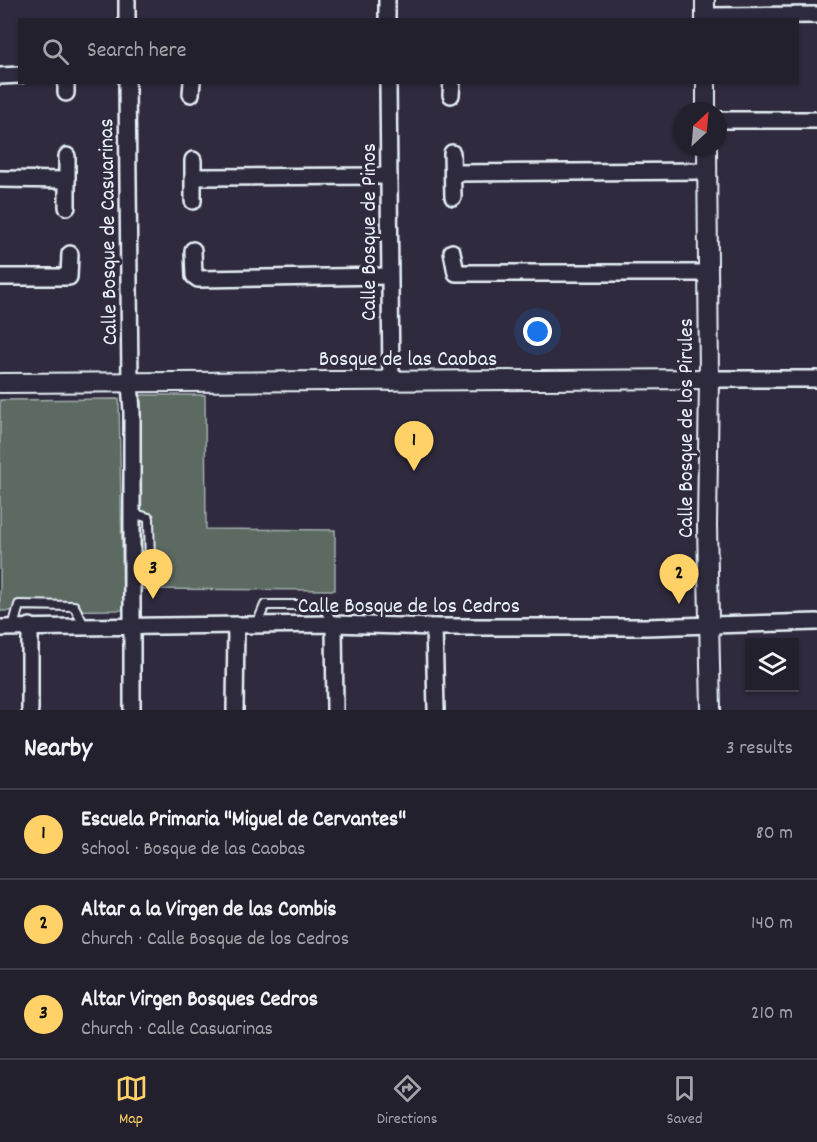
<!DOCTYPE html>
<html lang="en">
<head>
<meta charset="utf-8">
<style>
  :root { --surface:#23202e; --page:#2b2836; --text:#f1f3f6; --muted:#a3a3aa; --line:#403e4a; --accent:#ffd166 }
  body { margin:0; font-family:Dekko,sans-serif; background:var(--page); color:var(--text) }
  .controls { position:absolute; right:18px; bottom:18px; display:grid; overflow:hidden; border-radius:0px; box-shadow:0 2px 4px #0004 }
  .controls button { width:54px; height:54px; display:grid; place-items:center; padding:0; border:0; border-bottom:2px solid var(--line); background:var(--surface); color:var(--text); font:30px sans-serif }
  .compass { position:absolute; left:673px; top:102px; width:54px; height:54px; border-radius:50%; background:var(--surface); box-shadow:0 2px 4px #0004; rotate:26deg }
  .you { position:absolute; left:538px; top:332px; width:21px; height:21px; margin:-15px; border:4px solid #fff; border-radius:50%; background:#1a73e8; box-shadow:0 0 0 9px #1a73e833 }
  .badge { display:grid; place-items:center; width:39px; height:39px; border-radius:50%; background:var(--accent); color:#111; font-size:20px; font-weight:700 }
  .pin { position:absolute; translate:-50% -50px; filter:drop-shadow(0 2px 3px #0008) }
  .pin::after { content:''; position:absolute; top:32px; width:21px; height:18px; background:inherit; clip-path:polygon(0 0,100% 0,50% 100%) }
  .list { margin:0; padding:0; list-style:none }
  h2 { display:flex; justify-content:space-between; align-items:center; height:78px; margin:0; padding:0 24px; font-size:26px }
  h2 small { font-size:20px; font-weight:400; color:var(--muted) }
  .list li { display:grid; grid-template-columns:39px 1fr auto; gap:18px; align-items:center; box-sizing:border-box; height:90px; padding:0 24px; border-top:2px solid var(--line) }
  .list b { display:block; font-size:22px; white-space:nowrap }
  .list p { margin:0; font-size:20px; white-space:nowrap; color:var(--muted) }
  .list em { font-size:20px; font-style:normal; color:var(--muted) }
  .icon { flex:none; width:33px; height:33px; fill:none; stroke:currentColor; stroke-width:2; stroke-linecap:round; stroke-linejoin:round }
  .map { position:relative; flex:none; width:817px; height:710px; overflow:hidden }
  .search { position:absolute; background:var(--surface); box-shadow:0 2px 4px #0004; left:18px; right:18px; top:18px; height:66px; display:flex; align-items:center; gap:15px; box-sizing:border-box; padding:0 21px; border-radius:0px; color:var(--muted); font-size:22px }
  .sheet { height:348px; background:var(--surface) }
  nav { display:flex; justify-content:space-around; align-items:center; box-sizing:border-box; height:84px; border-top:2px solid var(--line); background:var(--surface); font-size:16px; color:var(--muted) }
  nav a { display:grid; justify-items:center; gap:3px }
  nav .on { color:var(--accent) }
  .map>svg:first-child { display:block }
  .green { fill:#5b6b62; stroke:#a2aead; stroke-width:1.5 }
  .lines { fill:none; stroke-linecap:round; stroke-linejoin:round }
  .service-casing { stroke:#e8f1f8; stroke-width:12 }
  .minor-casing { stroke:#e8f1f8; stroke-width:20 }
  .tertiary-casing { stroke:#e8f1f8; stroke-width:22 }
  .service { stroke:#2f2a3d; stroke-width:8 }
  .minor { stroke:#2f2a3d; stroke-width:15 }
  .tertiary { stroke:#2f2a3d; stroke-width:18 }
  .labels { text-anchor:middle; stroke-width:6; stroke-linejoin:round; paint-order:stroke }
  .street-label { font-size:22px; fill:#e8f1f8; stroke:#2f2a3d }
</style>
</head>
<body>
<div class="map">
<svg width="817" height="710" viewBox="0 0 817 710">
  <rect width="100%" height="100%" fill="#2f2a3d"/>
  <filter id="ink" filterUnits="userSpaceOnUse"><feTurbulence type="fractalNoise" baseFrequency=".0167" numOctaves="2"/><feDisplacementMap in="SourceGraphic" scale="12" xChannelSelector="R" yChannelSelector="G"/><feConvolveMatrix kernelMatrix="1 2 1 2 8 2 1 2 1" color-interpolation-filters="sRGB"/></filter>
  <g filter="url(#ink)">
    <g class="green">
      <path d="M 141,395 L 205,395 L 206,529 L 335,530 L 335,590 L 142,589 Z"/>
      <path d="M 119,399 L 123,610 L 0,611 L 0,400 Z"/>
    </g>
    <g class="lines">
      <defs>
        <g id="service">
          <path d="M 132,513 L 149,518 L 150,567 L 133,579"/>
          <path d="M 257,624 L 265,605 L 322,605 L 333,623"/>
          <path d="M 13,627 L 19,605 L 74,606 L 85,627"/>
        </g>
        <g id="minor">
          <path d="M 127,0 L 127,20"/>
          <path d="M 387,0 L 387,20"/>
          <path d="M 705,16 L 817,15"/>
          <path d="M 0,76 L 20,75"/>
          <path d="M 66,82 L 66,93"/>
          <path d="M 127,82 L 130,382 L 132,412 L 132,710"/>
          <path d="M 388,82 L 391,382"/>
          <path d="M 191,94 L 192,82"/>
          <path d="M 451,95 L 452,82"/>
          <path d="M 718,120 L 817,120"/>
          <path d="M 452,153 L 453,197"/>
          <path d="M 67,156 L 67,207"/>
          <path d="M 193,160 L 193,201"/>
          <path d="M 453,173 L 707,171"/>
          <path d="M 193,177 L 389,176"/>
          <path d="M 0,179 L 67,180"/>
          <path d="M 193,250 L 194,276 L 198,279 L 389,276"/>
          <path d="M 452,252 L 456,273 L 708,273"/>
          <path d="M 0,277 L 69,277 L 70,254"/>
          <path d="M 709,379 L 817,379"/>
          <path d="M 334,624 L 335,710"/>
          <path d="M 30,626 L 30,710"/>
          <path d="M 434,627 L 436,710"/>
          <path d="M 0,628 L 334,624 L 434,627 L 646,627 L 817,622"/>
          <path d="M 235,710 L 236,626"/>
        </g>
        <g id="tertiary">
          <path d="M 705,0 L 705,20"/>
          <path d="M 706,82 L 706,111"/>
          <path d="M 707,147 L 709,379 L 707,526 L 711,710"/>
          <path d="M 0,383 L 709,379"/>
        </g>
      </defs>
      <use href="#service" class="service-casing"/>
      <use href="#minor" class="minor-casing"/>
      <use href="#tertiary" class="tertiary-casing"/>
      <use href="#service" class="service"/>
      <use href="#minor" class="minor"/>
      <use href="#tertiary" class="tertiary"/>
    </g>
  </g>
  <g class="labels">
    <g class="street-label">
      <text transform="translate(106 232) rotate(-91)" y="8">Calle Bosque de Casuarinas</text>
      <text transform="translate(367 232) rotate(-90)" y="8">Calle Bosque de Pinos</text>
      <text x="408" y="365">Bosque de las Caobas</text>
      <text transform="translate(684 428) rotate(-90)" y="8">Calle Bosque de los Pirules</text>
      <text x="409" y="612">Calle Bosque de los Cedros</text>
    </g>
  </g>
</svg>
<div class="controls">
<button><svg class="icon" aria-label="layers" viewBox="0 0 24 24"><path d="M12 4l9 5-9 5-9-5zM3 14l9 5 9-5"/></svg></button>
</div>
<svg class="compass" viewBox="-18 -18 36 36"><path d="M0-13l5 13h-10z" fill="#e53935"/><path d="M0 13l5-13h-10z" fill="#a3a3aa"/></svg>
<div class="you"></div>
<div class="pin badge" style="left:414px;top:471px">1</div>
<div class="pin badge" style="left:679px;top:604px">2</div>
<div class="pin badge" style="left:153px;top:599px">3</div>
<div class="search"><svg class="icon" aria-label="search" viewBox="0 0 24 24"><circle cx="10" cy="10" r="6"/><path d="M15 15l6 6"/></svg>Search here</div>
</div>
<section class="sheet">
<h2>Nearby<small>3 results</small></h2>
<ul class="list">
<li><span class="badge">1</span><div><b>Escuela Primaria &quot;Miguel de Cervantes&quot;</b><p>School · Bosque de las Caobas</p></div><em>80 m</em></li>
<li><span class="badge">2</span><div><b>Altar a la Virgen de las Combis</b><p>Church · Calle Bosque de los Cedros</p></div><em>140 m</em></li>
<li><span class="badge">3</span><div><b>Altar Virgen Bosques Cedros</b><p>Church · Calle Casuarinas</p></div><em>210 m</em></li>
</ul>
</section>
<nav>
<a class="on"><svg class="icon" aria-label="map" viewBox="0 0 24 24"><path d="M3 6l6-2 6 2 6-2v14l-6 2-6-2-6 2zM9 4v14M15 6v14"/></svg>Map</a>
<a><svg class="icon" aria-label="directions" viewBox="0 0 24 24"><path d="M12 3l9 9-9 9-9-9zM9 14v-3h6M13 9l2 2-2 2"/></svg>Directions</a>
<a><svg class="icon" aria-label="saved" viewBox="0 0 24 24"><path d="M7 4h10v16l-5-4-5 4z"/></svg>Saved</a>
</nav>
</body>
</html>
